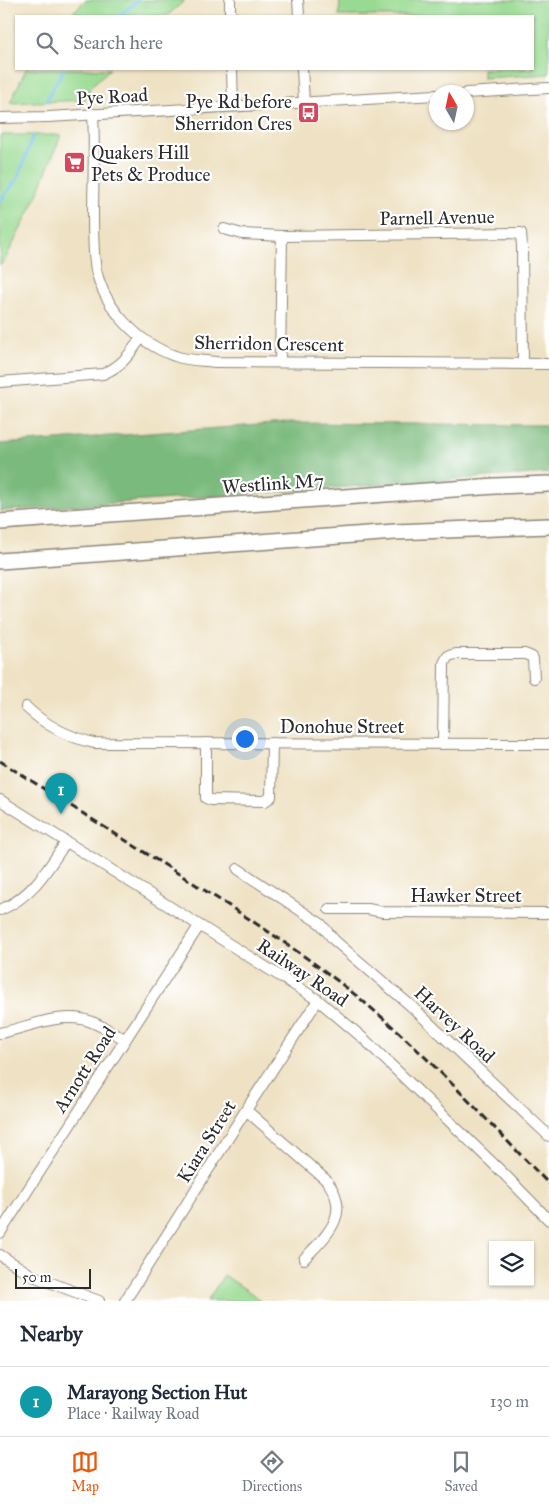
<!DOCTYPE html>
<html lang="en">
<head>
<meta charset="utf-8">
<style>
  :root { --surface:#fff; --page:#f6f6f7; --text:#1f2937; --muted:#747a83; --line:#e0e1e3; --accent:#ea580c }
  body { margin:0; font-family:"IM FELL Great Primer",serif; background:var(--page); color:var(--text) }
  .controls { position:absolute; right:15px; bottom:15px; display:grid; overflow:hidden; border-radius:0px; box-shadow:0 1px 4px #0004 }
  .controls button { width:45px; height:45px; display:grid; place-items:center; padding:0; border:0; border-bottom:1px solid var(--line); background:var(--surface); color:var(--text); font:25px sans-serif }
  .compass { position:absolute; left:429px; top:85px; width:45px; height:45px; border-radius:50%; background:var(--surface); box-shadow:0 1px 4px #0004; rotate:351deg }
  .scale { position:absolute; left:15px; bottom:12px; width:76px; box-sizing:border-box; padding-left:5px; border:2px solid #2b2b2b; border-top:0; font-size:14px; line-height:18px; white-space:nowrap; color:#2b2b2b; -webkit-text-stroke:4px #fff; paint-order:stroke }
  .you { position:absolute; left:244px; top:738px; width:18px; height:18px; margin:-12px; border:4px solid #fff; border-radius:50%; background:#1a73e8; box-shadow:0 0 0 8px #1a73e833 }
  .badge { display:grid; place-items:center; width:32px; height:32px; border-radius:50%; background:var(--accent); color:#fff; font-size:16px; font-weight:700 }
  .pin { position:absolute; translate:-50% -41px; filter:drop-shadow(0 1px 2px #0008) }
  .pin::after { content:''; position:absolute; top:26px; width:18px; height:15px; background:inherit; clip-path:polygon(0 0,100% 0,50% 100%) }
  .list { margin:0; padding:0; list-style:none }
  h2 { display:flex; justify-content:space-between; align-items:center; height:65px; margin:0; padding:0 20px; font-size:21px }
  h2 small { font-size:16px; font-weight:400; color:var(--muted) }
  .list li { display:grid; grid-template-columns:32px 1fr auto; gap:15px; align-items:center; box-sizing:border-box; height:70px; padding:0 20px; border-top:1px solid var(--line) }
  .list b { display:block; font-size:19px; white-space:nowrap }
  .list p { margin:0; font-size:16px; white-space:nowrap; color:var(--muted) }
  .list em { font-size:16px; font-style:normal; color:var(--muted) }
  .icon { flex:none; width:28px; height:28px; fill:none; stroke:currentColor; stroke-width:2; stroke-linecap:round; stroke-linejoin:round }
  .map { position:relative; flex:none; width:549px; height:1301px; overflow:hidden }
  .search { position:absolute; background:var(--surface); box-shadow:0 1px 4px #0004; left:15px; right:15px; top:15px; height:55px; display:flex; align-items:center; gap:12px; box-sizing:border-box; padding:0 18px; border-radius:0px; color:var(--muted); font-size:19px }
  .sheet { height:135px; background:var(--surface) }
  nav { display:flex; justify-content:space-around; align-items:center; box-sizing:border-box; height:70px; border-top:1px solid var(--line); background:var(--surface); font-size:14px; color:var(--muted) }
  nav a { display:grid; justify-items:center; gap:2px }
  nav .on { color:var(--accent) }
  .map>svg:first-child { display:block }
  .green { fill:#98da91; stroke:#62825e }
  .forest { fill:#7aba7b; stroke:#527253 }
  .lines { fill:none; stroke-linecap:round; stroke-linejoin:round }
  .stream { stroke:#74bfed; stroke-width:3 }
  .minor-casing { stroke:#8d8678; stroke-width:12 }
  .highway-casing { stroke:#8d8678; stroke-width:18 }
  .minor { stroke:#fff; stroke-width:10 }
  .highway { stroke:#fff; stroke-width:15 }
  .rail { stroke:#2b2b2b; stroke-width:3; stroke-dasharray:8 4; stroke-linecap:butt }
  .labels { text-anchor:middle; stroke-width:4.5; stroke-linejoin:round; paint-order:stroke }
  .street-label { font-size:19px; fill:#2b2b2b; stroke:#fff }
  .poi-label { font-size:19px; fill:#2b2b2b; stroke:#fff; text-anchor:end }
</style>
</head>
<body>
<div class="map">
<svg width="549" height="1301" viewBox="0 0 549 1301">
  <rect width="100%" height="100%" fill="#fff"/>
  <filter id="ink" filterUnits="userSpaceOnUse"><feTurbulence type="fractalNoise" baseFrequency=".02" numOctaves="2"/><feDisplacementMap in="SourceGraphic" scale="10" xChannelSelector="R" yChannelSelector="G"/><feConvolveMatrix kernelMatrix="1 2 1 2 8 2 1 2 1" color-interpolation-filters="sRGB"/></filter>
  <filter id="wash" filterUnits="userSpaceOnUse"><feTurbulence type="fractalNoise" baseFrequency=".0096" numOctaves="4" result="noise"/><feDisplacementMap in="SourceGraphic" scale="20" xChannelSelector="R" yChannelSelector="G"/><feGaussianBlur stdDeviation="1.12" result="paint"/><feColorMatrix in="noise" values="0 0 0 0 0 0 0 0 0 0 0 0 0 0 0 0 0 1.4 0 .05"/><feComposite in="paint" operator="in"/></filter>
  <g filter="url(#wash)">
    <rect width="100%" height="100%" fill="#efe2c4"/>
    <g class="green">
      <path d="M 86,0 L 185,0 L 167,16 L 69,16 Z"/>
      <path d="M 340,0 L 549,0 L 549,74 L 483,78 L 483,69 L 533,69 L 533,16 L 339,16 Z"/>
      <path d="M 26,69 L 110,69 L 91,86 L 85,100 L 10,103 Z"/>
      <path d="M 0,135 L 61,135 L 35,200 L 5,260 L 0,265 Z"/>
      <path d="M 224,1275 L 260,1299 L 259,1301 L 207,1301 Z"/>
    </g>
    <path class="forest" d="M 286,423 L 549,425 L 549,473 L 0,511 L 0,444 Z"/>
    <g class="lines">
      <g class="stream">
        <path d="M 119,16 L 138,0"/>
        <path d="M 46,101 L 64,69"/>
        <path d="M 0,201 L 18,178 L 33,136"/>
      </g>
    </g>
  </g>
  <g filter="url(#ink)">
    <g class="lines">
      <defs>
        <g id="minor">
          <path d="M 230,0 L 230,16"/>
          <path d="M 298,0 L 299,16"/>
          <path d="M 232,69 L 233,106"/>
          <path d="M 302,69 L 304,102"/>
          <path d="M 466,93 L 549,88"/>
          <path d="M 93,114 C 95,148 93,183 93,217 C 93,234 93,252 96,270 C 105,309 138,343 175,356 C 188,361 203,360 216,362 L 549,364"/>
          <path d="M 0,118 L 48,117 L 436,95"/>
          <path d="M 224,229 L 242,234 L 282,236 L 521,233 L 522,246 L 523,364"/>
          <path d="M 280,362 L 282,236"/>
          <path d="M 0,382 L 103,374 C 123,365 129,355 141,338"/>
          <path d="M 26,707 C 45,725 68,737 94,743 L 549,744"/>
          <path d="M 206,743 L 206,798 L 211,800 L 265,801 L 271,797 L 272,743"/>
          <path d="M 443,744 L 444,663 L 448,656 L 456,654 L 525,654 L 532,657 L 533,659 L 534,678"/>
          <path d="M 0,800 L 318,1000 L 364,1039 L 504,1174 L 549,1220"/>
          <path d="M 238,869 L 321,924 L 334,940 L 411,1006 L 549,1136"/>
          <path d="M 329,909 L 368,909 L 383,912 L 549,913"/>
          <path d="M 0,910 C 32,897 48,869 66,842"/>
          <path d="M 0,1033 C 26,1028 54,1014 82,1019 C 97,1022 111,1032 125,1039"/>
          <path d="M 246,1110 L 326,1180 C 353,1213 327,1235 304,1259"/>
          <path d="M 0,1233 L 199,926"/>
          <path d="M 0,1255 L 33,1276 L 99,1301"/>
          <path d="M 125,1301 L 246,1110 L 318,1000"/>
        </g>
        <g id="highway">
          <path d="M 0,522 L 495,486 L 549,484"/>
          <path d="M 0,561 L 395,532 L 549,526"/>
        </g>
      </defs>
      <use href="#minor" class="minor-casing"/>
      <use href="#highway" class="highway-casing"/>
      <use href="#minor" class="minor"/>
      <use href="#highway" class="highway"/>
      <path class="rail" d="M 0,761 C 60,799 120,837 179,874 C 234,909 288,943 339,982 C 416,1041 481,1115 549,1184"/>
    </g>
  </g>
  <defs>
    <symbol id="bus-square" viewBox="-11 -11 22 22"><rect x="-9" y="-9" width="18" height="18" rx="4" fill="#d1495b" stroke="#fff"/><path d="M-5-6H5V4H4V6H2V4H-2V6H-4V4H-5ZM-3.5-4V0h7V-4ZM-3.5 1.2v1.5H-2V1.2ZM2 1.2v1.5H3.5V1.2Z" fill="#fff"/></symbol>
    <symbol id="supermarket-square" viewBox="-11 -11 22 22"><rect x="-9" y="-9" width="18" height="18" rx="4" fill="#d1495b" stroke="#fff"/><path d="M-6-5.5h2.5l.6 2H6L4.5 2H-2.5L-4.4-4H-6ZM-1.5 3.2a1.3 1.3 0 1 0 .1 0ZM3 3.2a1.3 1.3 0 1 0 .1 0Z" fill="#fff"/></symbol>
  </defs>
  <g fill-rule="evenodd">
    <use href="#bus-square" x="296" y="100" width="25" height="25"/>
    <use href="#supermarket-square" x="62" y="150" width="25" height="25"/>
  </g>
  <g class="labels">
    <g class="street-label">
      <text transform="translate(112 96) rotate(-3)" y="7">Pye Road</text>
      <text transform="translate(437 217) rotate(-1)" y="7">Parnell Avenue</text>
      <text transform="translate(269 343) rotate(1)" y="7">Sherridon Crescent</text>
      <text transform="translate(273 483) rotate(-4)" y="7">Westlink M7</text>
      <text x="342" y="733">Donohue Street</text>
      <text x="466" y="902">Hawker Street</text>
      <text transform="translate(303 972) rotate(34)" y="7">Railway Road</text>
      <text transform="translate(455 1024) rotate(43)" y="7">Harvey Road</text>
      <text transform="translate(84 1069) rotate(-57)" y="7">Arnott Road</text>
      <text transform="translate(206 1141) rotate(-58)" y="7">Kiara Street</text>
    </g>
    <g class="poi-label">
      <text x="292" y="108">Pye Rd before<tspan x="292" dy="22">Sherridon Cres</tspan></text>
      <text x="91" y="159" text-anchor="start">Quakers Hill<tspan x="91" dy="22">Pets &amp; Produce</tspan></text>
    </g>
  </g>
</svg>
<div class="controls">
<button><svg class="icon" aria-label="layers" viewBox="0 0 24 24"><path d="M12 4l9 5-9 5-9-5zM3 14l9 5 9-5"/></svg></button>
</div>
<svg class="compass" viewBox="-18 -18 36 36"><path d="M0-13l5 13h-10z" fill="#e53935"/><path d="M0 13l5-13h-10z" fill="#747a83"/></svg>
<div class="scale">50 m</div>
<div class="you"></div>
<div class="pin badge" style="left:61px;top:814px;background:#0f9aa8">1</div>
<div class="search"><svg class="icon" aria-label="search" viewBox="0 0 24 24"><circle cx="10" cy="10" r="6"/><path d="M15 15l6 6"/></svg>Search here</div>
</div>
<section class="sheet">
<h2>Nearby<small></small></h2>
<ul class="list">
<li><span class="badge" style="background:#0f9aa8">1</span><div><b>Marayong Section Hut</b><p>Place · Railway Road</p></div><em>130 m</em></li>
</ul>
</section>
<nav>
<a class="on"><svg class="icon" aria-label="map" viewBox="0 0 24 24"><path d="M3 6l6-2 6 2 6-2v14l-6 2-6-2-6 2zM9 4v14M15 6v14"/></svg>Map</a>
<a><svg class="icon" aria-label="directions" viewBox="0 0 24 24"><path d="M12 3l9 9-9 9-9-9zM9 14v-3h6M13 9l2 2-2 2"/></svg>Directions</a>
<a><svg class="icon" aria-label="saved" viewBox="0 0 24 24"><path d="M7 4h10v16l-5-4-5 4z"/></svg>Saved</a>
</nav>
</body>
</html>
